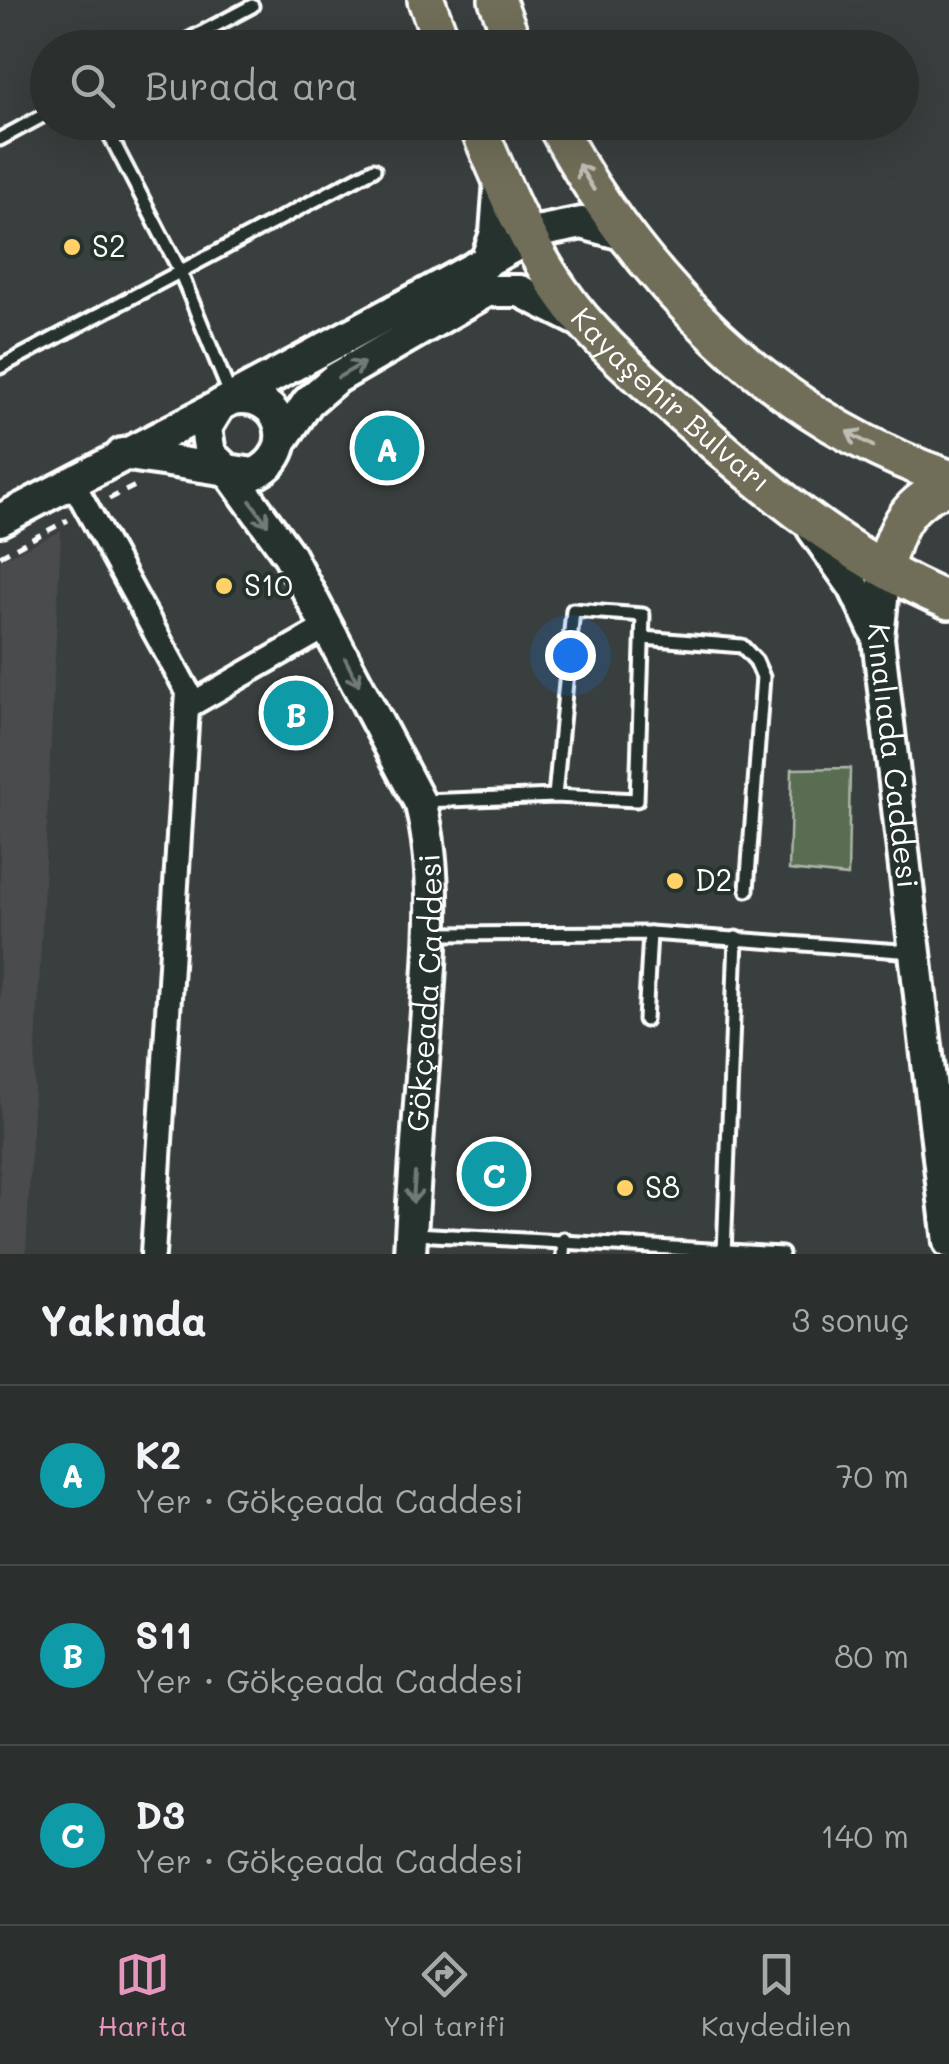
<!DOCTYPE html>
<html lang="tr">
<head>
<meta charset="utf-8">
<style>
  :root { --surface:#2b2f2e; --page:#373b3a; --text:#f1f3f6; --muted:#a6a9aa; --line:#474a4a; --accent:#e797bd }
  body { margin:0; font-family:Mali,sans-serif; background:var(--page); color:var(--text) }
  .you { position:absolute; left:570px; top:655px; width:35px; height:35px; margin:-25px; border:8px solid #fff; border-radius:50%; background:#1a73e8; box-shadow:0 0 0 15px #1a73e833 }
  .badge { display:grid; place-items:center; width:65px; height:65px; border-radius:50%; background:var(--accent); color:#fff; font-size:32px; font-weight:700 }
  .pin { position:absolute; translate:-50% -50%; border:5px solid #fff; box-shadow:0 2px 10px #0006 }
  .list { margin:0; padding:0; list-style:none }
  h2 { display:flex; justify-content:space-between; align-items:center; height:130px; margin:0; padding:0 40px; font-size:42px }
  h2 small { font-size:32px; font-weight:400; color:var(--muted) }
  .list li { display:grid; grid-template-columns:65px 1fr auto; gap:30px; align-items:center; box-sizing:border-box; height:180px; padding:0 40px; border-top:2px solid var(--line) }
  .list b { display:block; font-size:38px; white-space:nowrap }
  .list p { margin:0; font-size:32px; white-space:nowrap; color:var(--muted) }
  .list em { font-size:32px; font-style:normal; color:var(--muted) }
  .icon { flex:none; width:55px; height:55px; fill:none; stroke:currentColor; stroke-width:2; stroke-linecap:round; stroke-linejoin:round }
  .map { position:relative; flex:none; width:949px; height:1254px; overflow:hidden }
  .search { position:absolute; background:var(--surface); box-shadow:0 10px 40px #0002; left:30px; right:30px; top:30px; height:110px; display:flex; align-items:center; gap:25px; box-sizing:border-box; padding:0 35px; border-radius:55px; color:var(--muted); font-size:38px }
  .sheet { height:670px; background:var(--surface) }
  nav { display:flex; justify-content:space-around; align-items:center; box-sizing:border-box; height:140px; border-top:2px solid var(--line); background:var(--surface); font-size:28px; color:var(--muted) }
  nav a { display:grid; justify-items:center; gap:5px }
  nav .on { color:var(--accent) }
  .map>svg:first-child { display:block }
  .built { fill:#4a4c4d }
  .green { fill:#586d51; stroke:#acb6a8; stroke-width:2.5 }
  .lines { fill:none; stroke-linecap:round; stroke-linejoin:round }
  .lane-casing { stroke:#fff; stroke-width:19 }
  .street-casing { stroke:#fff; stroke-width:30 }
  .secondary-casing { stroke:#fff; stroke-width:38 }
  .primary-casing { stroke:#fff; stroke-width:42 }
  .path { stroke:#fff; stroke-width:5; stroke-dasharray:10 8; stroke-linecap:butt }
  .lane { stroke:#26332d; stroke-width:11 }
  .street { stroke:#26332d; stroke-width:22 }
  .secondary { stroke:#26332d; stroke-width:30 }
  .primary { stroke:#706e59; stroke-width:35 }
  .oneway { stroke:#bfbeb4 }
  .oneway2 { stroke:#727a76 }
  .poi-dot { fill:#ffd166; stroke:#26332d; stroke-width:4 }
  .labels { text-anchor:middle; stroke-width:8; stroke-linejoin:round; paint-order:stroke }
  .poi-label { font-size:30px; fill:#fff; stroke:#26332d; text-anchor:start }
  .street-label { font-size:30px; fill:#fff; stroke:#26332d }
</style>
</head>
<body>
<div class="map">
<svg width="949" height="1254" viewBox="0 0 949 1254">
  <rect width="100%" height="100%" fill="#393f3e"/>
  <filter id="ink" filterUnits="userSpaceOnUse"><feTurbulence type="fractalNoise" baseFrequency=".01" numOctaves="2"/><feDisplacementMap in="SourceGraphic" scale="20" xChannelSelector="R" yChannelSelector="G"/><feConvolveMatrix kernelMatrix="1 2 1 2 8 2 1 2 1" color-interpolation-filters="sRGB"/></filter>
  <g filter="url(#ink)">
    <path class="built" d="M 61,531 L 26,1254 L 0,1254 L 0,560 Z"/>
    <path class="green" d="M 850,768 L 848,876 L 789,870 L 792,769 Z"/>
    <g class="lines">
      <defs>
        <g id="lane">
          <path d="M 173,48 L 252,6"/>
          <path d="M 103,122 L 179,269 L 232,399"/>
          <path d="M 0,139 L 48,113"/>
          <path d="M 0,367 L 374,169"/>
          <path d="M 643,638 L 742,646 L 756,661 L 763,677 L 747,890"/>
          <path d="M 423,801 L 555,796 L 637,800 L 643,615 L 573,610 L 555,796"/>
          <path d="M 434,934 L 650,933 L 914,952"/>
          <path d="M 645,1020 L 650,933"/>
          <path d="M 415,1234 L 782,1254"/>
          <path d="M 563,1254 L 564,1239"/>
          <path d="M 724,1254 L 736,938"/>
        </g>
        <g id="street">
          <path d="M 72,481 L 188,692 L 153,1254"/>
          <path d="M 187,707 L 328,626"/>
        </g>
        <g id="secondary">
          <path d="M 485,264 L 496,233 L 500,180"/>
          <path d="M 284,437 L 308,402 L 335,379 L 487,291 L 520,291 L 582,322"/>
          <path d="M 0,520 L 232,399 C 283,389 301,453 254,474 L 122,454"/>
          <path d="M 813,529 L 854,587 L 877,635"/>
          <path id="s1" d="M 885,569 L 878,638 L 949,1242"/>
          <path id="s2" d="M 410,1254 C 414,1178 420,1102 426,1025 C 431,952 439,877 421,805 L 289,555 L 229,472 L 210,454 L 206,428 L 220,405 L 542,231 L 582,223 L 622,234"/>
        </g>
        <g id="primary">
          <path d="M 426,0 L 444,48"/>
          <path d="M 497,0 L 515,48"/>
          <path id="s3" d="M 476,122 C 501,181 525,241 562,293 C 591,335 631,369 669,403 C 752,477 844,558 949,601"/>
          <path d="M 554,122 C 638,280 776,421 949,478"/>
          <path d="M 885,569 C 894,530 908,498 949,487"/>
        </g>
      </defs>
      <use href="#lane" class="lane-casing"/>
      <use href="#street" class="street-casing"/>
      <use href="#secondary" class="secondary-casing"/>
      <use href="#primary" class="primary-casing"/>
      <g class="path">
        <path d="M 109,499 L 139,484"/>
        <path d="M 0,556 L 68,520"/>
      </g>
      <use href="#lane" class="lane"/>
      <use href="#street" class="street"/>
      <use href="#secondary" class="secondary"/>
      <use href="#primary" class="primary"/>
    </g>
    <defs><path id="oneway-shaft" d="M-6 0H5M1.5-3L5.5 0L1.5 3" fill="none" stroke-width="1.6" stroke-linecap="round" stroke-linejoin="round" transform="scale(2.5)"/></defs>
    <g class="oneway">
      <use href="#oneway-shaft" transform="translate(586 177) rotate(-121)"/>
      <use href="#oneway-shaft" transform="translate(860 439) rotate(-151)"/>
    </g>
    <g class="oneway2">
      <use href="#oneway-shaft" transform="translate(351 370) rotate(-30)"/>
      <use href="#oneway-shaft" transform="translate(259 513) rotate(54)"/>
      <use href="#oneway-shaft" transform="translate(352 672) rotate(63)"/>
      <use href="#oneway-shaft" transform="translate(414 1188) rotate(94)"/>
    </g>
  </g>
  <g class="poi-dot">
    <circle cx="72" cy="247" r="10"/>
    <circle cx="224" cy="586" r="10"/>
    <circle cx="675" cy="881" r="10"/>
    <circle cx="625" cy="1188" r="10"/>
  </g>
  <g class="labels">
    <g class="poi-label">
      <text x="92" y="257">S2</text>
      <text x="244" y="596">S10</text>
      <text x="695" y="891">D2</text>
      <text x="645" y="1198">S8</text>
    </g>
    <g class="street-label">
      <text dy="10" stroke="none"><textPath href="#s3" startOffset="345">Kayaşehir Bulvarı</textPath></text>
      <text dy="10" stroke="none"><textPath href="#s1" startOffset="188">Kınalıada Caddesi</textPath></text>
      <text dy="10" stroke="none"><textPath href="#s2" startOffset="262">Gökçeada Caddesi</textPath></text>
    </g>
  </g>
</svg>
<div class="you"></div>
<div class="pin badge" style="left:387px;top:448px;background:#0f9aa8">A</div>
<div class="pin badge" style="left:296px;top:713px;background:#0f9aa8">B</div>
<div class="pin badge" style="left:494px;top:1174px;background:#0f9aa8">C</div>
<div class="search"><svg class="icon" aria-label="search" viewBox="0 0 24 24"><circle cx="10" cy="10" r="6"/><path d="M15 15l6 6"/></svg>Burada ara</div>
</div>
<section class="sheet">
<h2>Yakında<small>3 sonuç</small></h2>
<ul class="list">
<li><span class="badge" style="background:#0f9aa8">A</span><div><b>K2</b><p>Yer · Gökçeada Caddesi</p></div><em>70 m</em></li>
<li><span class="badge" style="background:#0f9aa8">B</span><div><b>S11</b><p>Yer · Gökçeada Caddesi</p></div><em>80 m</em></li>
<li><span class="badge" style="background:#0f9aa8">C</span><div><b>D3</b><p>Yer · Gökçeada Caddesi</p></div><em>140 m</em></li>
</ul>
</section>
<nav>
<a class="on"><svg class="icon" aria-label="map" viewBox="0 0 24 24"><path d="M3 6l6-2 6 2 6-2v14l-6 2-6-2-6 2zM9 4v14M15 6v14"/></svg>Harita</a>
<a><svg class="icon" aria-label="directions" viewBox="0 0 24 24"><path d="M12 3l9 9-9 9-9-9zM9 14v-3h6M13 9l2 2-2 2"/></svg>Yol tarifi</a>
<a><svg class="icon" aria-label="saved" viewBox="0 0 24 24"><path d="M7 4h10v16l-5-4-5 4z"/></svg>Kaydedilen</a>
</nav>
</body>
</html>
